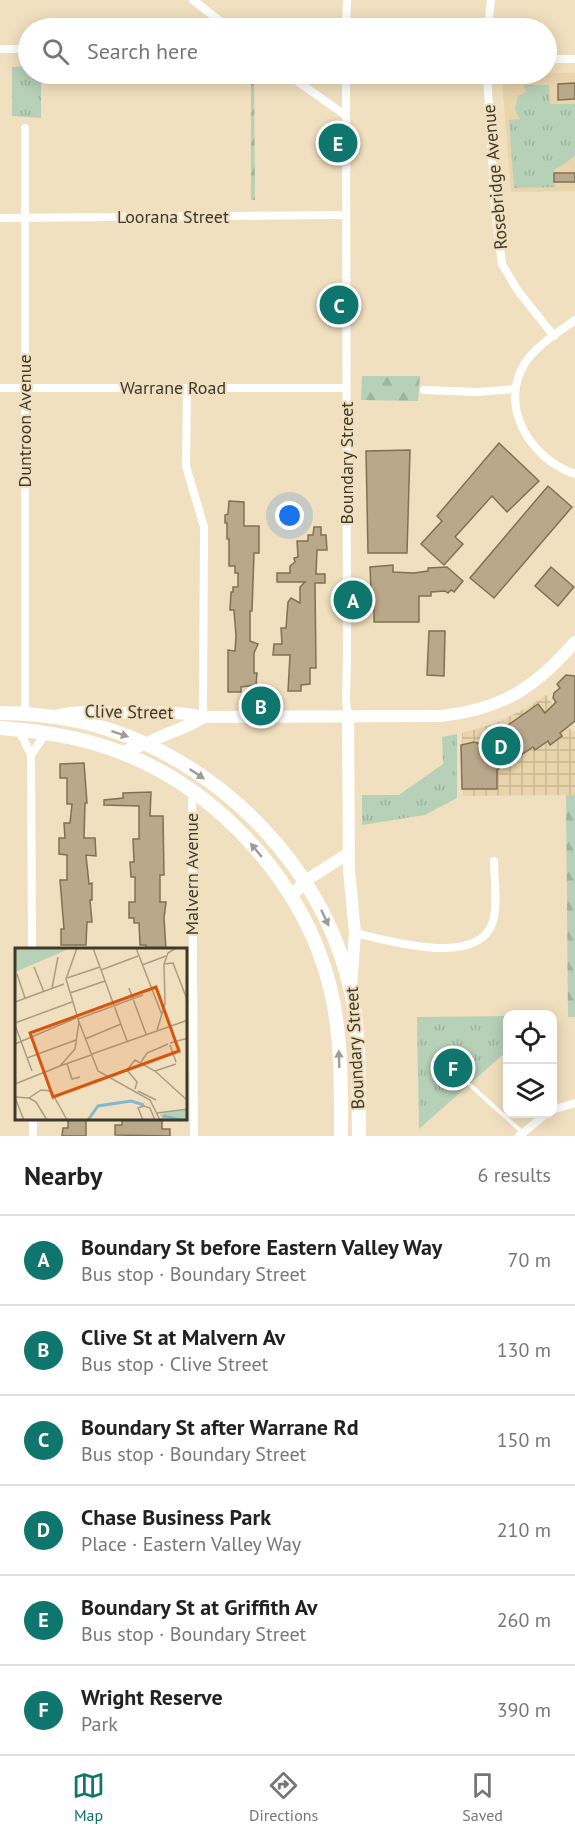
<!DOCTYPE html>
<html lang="en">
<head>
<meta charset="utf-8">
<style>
  :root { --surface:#fff; --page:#f6f6f6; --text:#222; --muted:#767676; --line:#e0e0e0; --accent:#0f766e }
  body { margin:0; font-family:"PT Sans",sans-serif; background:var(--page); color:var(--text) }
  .controls { position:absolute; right:18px; bottom:18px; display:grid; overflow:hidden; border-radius:12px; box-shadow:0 3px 15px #0003 }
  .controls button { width:54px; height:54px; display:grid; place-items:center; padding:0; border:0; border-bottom:2px solid var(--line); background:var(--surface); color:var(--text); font:30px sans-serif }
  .you { position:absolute; left:290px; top:516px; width:21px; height:21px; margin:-15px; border:4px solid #fff; border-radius:50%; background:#1a73e8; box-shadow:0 0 0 9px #1a73e833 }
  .badge { display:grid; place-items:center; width:39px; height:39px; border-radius:50%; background:var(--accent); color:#fff; font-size:20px; font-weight:700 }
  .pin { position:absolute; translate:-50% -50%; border:3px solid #fff; box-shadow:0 2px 6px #0006 }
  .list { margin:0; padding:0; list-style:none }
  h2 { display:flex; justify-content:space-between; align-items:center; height:78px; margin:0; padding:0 24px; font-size:26px }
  h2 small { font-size:20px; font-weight:400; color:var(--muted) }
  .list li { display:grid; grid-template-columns:39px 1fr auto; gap:18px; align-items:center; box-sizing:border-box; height:90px; padding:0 24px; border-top:2px solid var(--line) }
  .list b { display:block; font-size:22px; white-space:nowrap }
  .list p { margin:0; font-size:20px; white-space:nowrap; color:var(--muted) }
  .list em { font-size:20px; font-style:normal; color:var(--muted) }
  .icon { flex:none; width:33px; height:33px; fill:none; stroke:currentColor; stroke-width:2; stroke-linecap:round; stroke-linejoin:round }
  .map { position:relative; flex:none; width:575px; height:1136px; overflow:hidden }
  .search { position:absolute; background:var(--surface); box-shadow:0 3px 15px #0003; left:18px; right:18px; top:18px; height:66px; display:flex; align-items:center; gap:15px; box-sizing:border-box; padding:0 21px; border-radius:33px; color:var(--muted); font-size:22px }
  .sheet { height:618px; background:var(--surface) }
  nav { display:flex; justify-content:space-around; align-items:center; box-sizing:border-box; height:84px; border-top:2px solid var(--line); background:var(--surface); font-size:16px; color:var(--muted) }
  nav a { display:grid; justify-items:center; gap:3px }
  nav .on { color:var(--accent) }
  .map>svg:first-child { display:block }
  .industrial { fill:url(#industrial-grid) }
  .built { fill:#e9d4ac }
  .grass { fill:url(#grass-tufts) }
  .forest { fill:url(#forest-firs) }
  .building { fill:#b9a889; stroke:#817153; stroke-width:1.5 }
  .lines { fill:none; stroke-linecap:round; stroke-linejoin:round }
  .service { stroke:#fff; stroke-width:4 }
  .minor { stroke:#fff; stroke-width:8 }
  .primary { stroke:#fff; stroke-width:12 }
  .trunk { stroke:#fff; stroke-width:14 }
  .oneway { fill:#9f9c95 }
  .labels { text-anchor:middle; stroke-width:4.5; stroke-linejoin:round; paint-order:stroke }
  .street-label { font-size:18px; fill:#3f382b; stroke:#f1e0bf }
  .inset-river { fill:none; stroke:#82bacd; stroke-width:3 }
  .inset-road { fill:none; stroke:#aa9d84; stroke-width:1.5 }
  .view { fill:#d7560f; fill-opacity:0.15; stroke:#d7560f; stroke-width:3 }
  .inset-edge { fill:none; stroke:#3f382b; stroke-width:3 }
</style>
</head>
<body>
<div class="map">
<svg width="575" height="1136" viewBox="0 0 575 1136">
  <defs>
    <pattern id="industrial-grid" width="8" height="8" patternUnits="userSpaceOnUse" patternTransform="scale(1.5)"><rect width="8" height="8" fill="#e9d4ac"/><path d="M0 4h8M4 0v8" fill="none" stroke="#c9b794"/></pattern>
    <pattern id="grass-tufts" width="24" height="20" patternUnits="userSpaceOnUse" patternTransform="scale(1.5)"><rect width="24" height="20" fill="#b6d1b8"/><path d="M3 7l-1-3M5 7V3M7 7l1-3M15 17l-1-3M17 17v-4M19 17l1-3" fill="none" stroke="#9eb49e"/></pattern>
    <pattern id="forest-firs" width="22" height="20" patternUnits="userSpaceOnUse" patternTransform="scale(1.5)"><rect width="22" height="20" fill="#b6d1b8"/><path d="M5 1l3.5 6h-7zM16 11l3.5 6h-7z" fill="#9eb49e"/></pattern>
  </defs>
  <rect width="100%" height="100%" fill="#f1e0bf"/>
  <path class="industrial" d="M 546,695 L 572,732 L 575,730 L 575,795 L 463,796 L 462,733 L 494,724 L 528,707 Z"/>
  <path class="built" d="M 575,73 L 575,191 L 511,192 L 502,81 L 504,76 L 507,74 Z"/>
  <g class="grass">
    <path d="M 28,66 L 28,74 L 41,74 L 41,118 L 12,116 L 12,67 Z"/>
    <path d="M 523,85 L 549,85 L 550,104 L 575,104 L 575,155 L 567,162 L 554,170 L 555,187 L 514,188 L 509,120 L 520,119 L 515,109 L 518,96 L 527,92 Z"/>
    <path d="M 457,734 L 457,798 L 425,815 L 362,825 L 362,795 L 399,795 L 443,764 L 442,737 Z"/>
    <path d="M 508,1016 L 507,1051 L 419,1129 L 417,1017 Z"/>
  </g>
  <g class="forest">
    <path d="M 251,74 L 254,74 L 255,200 L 251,200 Z"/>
    <path d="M 362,376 L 420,376 L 418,401 L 361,400 Z"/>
    <path d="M 566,795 L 575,795 L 575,1017 L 568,1017 Z"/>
  </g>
  <g class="building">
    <path d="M 575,83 L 575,99 L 558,100 L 558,84 Z"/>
    <rect x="554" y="173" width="21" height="9"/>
    <path d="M 499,443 L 539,481 L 507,512 L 492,496 L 455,537 L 463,544 L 444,565 L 421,544 L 442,521 L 437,516 Z"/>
    <path d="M 410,450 L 407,553 L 368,553 L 366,451 Z"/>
    <path d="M 548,486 L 572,507 L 494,598 L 470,578 Z"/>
    <path d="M 229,501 L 244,502 L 244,526 L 259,526 L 259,553 L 254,553 L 252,611 L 250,611 L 250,641 L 258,644 L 254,653 L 254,673 L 257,673 L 256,685 L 241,687 L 241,692 L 228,692 L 228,650 L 235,651 L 236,636 L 234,610 L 230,610 L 231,592 L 233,592 L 233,587 L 238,587 L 238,573 L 235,573 L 235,566 L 229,566 L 229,539 L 227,539 L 227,523 L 225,523 L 225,515 L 228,514 Z"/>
    <path d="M 314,527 L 321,527 L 321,535 L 326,535 L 327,550 L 317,550 L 316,574 L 325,574 L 325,583 L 315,583 L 316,668 L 310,668 L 310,684 L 301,685 L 301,691 L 288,691 L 290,655 L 273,655 L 274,644 L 282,644 L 281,628 L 286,628 L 288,602 L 291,598 L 300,603 L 300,587 L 305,582 L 277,582 L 277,573 L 290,573 L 290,566 L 295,562 L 294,558 L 298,557 L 297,541 L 308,541 L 308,535 L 313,535 Z"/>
    <path d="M 393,565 L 393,572 L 414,573 L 428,571 L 428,568 L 447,567 L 463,581 L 454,592 L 451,590 L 448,593 L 445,591 L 431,592 L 431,596 L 419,596 L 419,622 L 374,622 L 374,595 L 373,590 L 371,590 L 370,567 Z"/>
    <path d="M 551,567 L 574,587 L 558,606 L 535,586 Z"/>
    <path d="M 429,631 L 445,631 L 444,676 L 427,675 Z"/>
    <path d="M 566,675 L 575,676 L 575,721 L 560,733 L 562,736 L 550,745 L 548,741 L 535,750 L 533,747 L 521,755 L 520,752 L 497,770 L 497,789 L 462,789 L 461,745 L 474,742 L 481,744 L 538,704 L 545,713 L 556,702 L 553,698 L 554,693 L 560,688 L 557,684 Z"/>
    <path d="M 84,763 L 87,803 L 85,803 L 84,838 L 95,838 L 96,856 L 86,855 L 89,884 L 92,883 L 92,900 L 90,900 L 92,922 L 87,922 L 86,945 L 61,945 L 61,929 L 64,929 L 60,880 L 67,880 L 67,855 L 59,854 L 59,838 L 65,838 L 64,823 L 70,823 L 72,804 L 67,804 L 67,778 L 60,778 L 60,764 Z"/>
    <path d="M 151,792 L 150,816 L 163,816 L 164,875 L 160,875 L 160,902 L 166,902 L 164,918 L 166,950 L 146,950 L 146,945 L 140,945 L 139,923 L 134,923 L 134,918 L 129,918 L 129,902 L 135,902 L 135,877 L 131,877 L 130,862 L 134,862 L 133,839 L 139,839 L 139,806 L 104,805 L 104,800 L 123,798 L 123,793 Z"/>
    <path d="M 68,1119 L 86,1119 L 86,1136 L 62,1136 L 63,1128 L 68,1128 Z"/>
    <path d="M 122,1119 L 162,1119 L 162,1129 L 170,1129 L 170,1136 L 115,1135 L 115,1125 L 122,1125 Z"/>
  </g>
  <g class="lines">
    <path class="service" d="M 470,1085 L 522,1132"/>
    <g class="minor">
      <path d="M 193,0 L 229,28"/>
      <path d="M 346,28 L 347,0"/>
      <path d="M 488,28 L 491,0"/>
      <path d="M 0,49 L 28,49"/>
      <path d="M 546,59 L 575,59"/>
      <path d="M 287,74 L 345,115"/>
      <path d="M 346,74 L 347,656 L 346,701 L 348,715"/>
      <path d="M 487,74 L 495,208 L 502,264 L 518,291 L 554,336"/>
      <path d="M 25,128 L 25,713"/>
      <path d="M 0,218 L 346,215"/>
      <path d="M 575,320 C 559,332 537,345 525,363 C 498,406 530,459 575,474"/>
      <path d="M 0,388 L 346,388"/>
      <path d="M 187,388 L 186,466 L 204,527 L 203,717"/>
      <path d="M 424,390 L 477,392 L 515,389"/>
      <path d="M 17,730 L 24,740 L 31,755 L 32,950"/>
      <path d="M 31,755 L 46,733"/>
      <path d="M 192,791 L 194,1136"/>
      <path d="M 355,933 C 388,941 480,968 493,921 C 498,903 494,880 494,861"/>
      <path d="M 552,1110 L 575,1103"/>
      <path d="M 33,1120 L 33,1136"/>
      <path d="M 519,1136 L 546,1114"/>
    </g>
    <g class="primary">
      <path d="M 348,715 L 349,870 L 355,933 L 351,987"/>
      <path d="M 55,716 C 82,709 107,713 134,713 C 157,713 180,711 203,717 L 440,716 C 501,710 535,688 575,642"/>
      <path d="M 120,752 C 135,749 146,744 160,737 C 175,730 189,727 203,717"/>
      <path d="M 291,897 L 305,881 L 349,853"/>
    </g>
    <g class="trunk">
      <path d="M 0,713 C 49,713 101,723 146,744 C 245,790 327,882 351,991 C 361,1038 358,1088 359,1136"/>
      <path d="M 0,728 C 41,731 82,737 120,752 C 219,790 304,883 330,987 C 342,1035 341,1087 341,1136"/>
    </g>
  </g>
  <defs><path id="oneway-solid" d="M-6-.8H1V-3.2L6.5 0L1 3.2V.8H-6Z" transform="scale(1.5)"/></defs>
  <g class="oneway">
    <use href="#oneway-solid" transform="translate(120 734) rotate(18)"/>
    <use href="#oneway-solid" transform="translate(197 774) rotate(34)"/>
    <use href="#oneway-solid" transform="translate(256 850) rotate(-130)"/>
    <use href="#oneway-solid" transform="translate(325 918) rotate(65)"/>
    <use href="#oneway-solid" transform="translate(339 1059) rotate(-92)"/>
  </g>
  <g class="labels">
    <g class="street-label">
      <text transform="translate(495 177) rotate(-95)" y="6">Rosebridge Avenue</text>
      <text x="173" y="223">Loorana Street</text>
      <text x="173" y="394">Warrane Road</text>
      <text transform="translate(25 421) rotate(-90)" y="6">Duntroon Avenue</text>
      <text transform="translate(347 463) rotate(-90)" y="6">Boundary Street</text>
      <text transform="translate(129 712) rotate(1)" y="6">Clive Street</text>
      <text transform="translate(192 874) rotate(-90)" y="6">Malvern Avenue</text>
      <text transform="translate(355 1048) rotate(-93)" y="6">Boundary Street</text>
    </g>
  </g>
  <g transform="translate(15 948)">
    <rect width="172" height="172" fill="#f1e0bf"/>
    <path d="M 0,0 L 56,0 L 0,24 Z" fill="#b6d1b8"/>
    <path d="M 161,162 L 172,162 L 172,172 L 147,172 L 145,166 Z" fill="#b6d1b8"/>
    <path class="inset-river" d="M 148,168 L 167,172M 73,172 L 83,158 L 116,153 L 129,157"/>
    <path class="inset-road" d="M 78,0 L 112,93M 121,0 L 147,67M 149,16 L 158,15 L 173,54M 127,17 L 151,8M 19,19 L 29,44M 86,22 L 123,8M 2,26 L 10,50M 52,30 L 85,19M 37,40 L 43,9M 114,40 L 131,86M 55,45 L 90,33M 0,54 L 49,36M 63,71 L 128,47M 64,74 L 83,123 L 135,152 L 145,172M 0,75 L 57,54M 0,77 L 17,123M 142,82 L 150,56 L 149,16 L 153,5 L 161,0M 70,91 L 106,76M 155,95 L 173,90M 0,96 L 61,70M 155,97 L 161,114M 77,106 L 173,72M 12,110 L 61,92M 126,114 L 132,105 L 153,96M 52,116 L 57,131 L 65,129M 45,118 L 76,107M 140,123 L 161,116M 0,136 L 45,118 L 60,101 L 64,74 L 51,31 L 62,0M 120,141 L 122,134 L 112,122 L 120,112 L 140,123 L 173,153M 123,143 L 141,152M 0,149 L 14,150 L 26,142 L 36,143 L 52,172M 0,150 L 9,172M 14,150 L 21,154 L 32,172M 142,165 L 173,161M 128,172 L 123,160 L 129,158 L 135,160 L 140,172"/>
    <path class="view" d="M 141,39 L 164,103 L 38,149 L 15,85 Z"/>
    <rect width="172" height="172" class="inset-edge"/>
  </g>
</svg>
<div class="controls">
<button><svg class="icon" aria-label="locate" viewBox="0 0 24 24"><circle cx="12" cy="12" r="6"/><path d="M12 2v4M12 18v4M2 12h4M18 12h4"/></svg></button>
<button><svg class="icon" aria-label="layers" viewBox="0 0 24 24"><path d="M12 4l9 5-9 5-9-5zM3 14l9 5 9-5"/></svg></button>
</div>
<div class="you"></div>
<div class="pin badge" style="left:353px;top:600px">A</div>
<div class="pin badge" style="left:261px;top:706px">B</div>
<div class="pin badge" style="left:339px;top:305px">C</div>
<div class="pin badge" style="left:501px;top:746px">D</div>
<div class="pin badge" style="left:338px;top:143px">E</div>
<div class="pin badge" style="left:453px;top:1068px">F</div>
<div class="search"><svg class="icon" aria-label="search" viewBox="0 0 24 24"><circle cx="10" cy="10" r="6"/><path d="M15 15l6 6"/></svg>Search here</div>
</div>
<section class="sheet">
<h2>Nearby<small>6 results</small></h2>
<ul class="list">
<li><span class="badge">A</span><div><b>Boundary St before Eastern Valley Way</b><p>Bus stop · Boundary Street</p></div><em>70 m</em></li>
<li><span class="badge">B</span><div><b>Clive St at Malvern Av</b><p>Bus stop · Clive Street</p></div><em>130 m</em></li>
<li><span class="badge">C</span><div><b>Boundary St after Warrane Rd</b><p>Bus stop · Boundary Street</p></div><em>150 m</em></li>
<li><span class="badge">D</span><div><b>Chase Business Park</b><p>Place · Eastern Valley Way</p></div><em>210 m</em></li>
<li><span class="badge">E</span><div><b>Boundary St at Griffith Av</b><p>Bus stop · Boundary Street</p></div><em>260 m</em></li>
<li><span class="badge">F</span><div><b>Wright Reserve</b><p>Park</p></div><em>390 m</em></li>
</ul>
</section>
<nav>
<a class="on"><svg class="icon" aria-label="map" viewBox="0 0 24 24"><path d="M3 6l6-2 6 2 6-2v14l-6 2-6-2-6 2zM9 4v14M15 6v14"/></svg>Map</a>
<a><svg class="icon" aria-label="directions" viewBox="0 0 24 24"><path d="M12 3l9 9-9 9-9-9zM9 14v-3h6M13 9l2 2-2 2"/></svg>Directions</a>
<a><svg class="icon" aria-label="saved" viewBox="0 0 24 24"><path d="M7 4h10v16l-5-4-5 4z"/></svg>Saved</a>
</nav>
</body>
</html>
